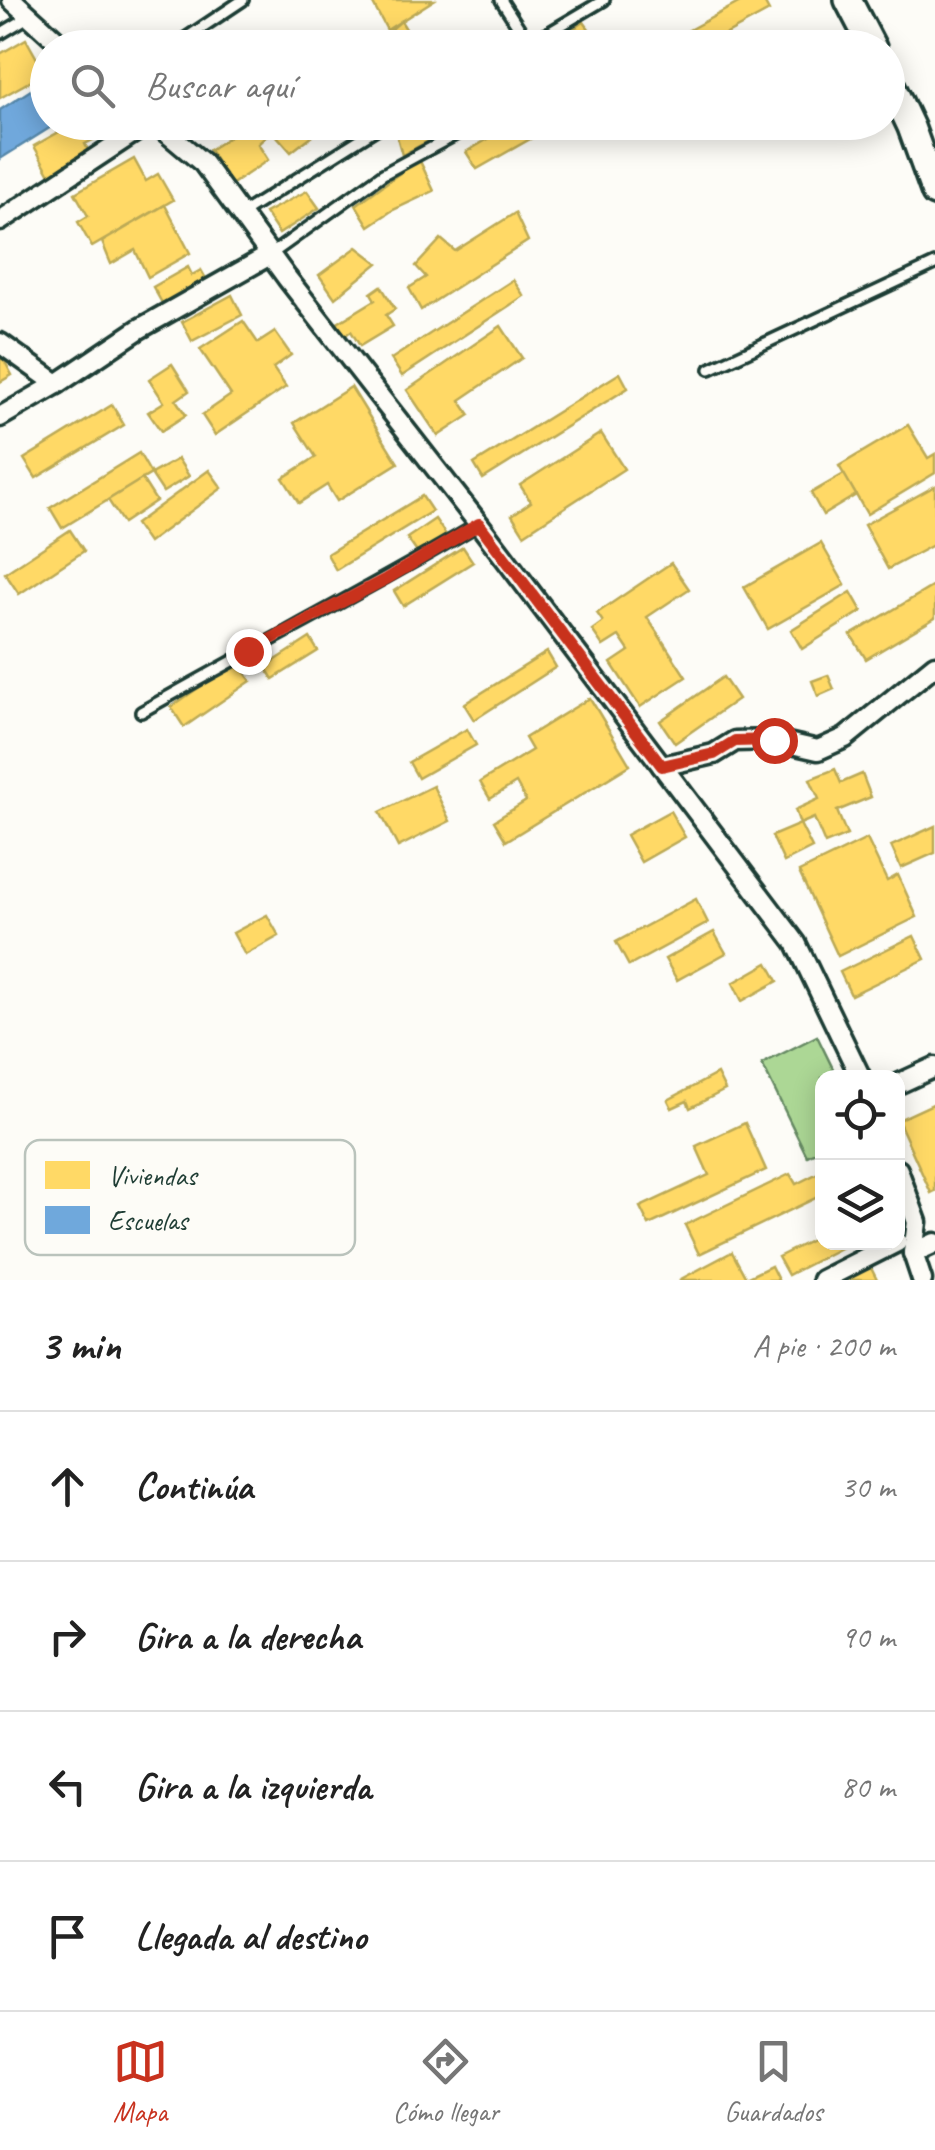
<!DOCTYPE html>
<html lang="es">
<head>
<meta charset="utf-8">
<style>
  :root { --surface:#fff; --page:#f2f2f2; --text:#222; --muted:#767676; --line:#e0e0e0; --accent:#c8321e }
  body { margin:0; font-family:Caveat,sans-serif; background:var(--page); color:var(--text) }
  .controls { position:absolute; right:30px; bottom:30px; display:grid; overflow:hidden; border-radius:20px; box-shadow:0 5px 25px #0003 }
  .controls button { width:90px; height:90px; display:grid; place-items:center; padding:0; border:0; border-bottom:2px solid var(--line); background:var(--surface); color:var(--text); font:50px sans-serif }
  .stop { position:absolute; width:30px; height:30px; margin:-22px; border:8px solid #c8321e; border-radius:50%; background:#fff }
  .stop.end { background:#c8321e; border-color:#fff; box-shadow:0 2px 10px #0008 }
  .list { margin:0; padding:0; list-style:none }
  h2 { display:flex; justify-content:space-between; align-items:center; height:130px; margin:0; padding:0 40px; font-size:42px }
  h2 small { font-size:32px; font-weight:400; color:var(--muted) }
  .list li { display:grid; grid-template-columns:65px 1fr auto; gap:30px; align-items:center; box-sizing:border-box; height:150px; padding:0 40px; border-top:2px solid var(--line) }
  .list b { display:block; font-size:38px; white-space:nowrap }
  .list em { font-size:32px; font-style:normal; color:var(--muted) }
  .icon { flex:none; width:55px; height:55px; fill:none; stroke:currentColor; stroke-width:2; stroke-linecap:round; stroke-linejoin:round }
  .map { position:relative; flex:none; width:935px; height:1280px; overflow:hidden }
  .search { position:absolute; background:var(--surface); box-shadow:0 5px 25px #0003; left:30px; right:30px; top:30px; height:110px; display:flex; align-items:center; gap:25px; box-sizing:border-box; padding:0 35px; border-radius:55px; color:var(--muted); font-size:38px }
  .sheet { height:730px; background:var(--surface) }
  nav { display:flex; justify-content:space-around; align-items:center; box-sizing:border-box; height:140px; border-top:2px solid var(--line); background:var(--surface); font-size:28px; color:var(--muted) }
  nav a { display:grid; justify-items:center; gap:5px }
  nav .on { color:var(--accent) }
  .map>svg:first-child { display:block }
  .green { fill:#acd795; stroke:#668a64; stroke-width:2.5 }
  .homes { fill:#ffd966; stroke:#bcaa57; stroke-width:2.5 }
  .schools { fill:#6fa8dc; stroke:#5788aa; stroke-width:2.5 }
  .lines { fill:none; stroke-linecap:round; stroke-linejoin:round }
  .service-casing { stroke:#1f3d34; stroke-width:16 }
  .minor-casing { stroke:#1f3d34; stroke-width:25 }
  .secondary-casing { stroke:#1f3d34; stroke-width:32 }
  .service { stroke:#fdfcf7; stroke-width:9 }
  .minor { stroke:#fdfcf7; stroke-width:18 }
  .secondary { stroke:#fdfcf7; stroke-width:25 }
  .route { stroke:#c8321e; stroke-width:12 }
  .key { fill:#fdfcf7; stroke:#bac3bc; stroke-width:2.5 }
  .key-label { font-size:28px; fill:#1f3d34 }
</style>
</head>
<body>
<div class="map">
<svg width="935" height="1280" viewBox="0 0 935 1280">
  <rect width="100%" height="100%" fill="#fdfcf7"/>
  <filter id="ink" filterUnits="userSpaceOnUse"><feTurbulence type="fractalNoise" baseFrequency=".01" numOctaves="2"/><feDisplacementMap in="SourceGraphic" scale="20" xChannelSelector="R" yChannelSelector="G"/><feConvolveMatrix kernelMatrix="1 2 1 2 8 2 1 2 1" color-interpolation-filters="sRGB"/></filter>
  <g filter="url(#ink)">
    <path class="green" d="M 817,1036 L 837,1077 L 822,1078 L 822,1149 L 807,1156 L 762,1064 Z"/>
    <g class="homes">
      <path d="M 376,0 L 434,0 L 387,30 L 372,2 Z"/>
      <path d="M 744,0 L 763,0 L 769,11 L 701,48 L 656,48 Z"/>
      <path d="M 401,21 L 416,45 L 411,48 L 376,48 L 374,44 Z"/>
      <path d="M 584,22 L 598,41 L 590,48 L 544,48 Z"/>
      <path d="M 486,29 L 498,48 L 453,48 Z"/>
      <path d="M 26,39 L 45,73 L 0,98 L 0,54 Z"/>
      <path d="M 77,122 L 86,122 L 95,139 L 85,144 L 91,156 L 52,178 L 34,146 Z"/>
      <path d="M 235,122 L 281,122 L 258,144 L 268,160 L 231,185 L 209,150 L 241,129 Z"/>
      <path d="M 293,122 L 330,122 L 291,152 L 277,136 Z"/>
      <path d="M 419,122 L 464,122 L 402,155 L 397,137 Z"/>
      <path d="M 517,122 L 555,125 L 477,169 L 466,152 Z"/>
      <path d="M 134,159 L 146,181 L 158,174 L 173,200 L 92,247 L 78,222 L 88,216 L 75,193 Z"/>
      <path d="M 419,159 L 434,191 L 393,210 L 369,226 L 356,205 Z"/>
      <path d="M 307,191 L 319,208 L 279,234 L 265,213 Z"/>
      <path d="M 165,205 L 190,253 L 148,277 L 135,250 L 111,264 L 102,242 Z"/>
      <path d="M 515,213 L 528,241 L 421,310 L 409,288 L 426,277 L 416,266 L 441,239 L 455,251 Z"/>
      <path d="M 357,247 L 378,263 L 335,298 L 319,275 Z"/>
      <path d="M 188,267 L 192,275 L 201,270 L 209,284 L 166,310 L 153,287 Z"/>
      <path d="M 513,280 L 524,296 L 402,376 L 391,359 Z"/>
      <path d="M 381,286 L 395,309 L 386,315 L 393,326 L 360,346 L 351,331 L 343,337 L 336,324 L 375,300 L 371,293 Z"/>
      <path d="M 232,295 L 242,315 L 192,341 L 182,322 Z"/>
      <path d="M 243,321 L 258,343 L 275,332 L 291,355 L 273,368 L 286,387 L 215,435 L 202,415 L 231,395 L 200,349 Z"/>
      <path d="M 501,326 L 522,358 L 460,400 L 470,415 L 438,436 L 407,390 Z"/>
      <path d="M 3,358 L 12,375 L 0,382 L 0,360 Z"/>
      <path d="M 172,364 L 189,391 L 176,400 L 186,415 L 161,431 L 148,412 L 164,402 L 149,379 Z"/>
      <path d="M 620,373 L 628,388 L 483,479 L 474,464 Z"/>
      <path d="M 351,387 L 398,463 L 337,501 L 327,485 L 299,503 L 283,478 L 316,457 L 294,423 Z"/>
      <path d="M 112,405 L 124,425 L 36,478 L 24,459 Z"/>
      <path d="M 908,425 L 928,458 L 935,454 L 935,473 L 867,514 L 839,466 Z"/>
      <path d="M 601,433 L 624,469 L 524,534 L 512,515 L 531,502 L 520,485 Z"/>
      <path d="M 139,453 L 151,474 L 62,528 L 50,508 Z"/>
      <path d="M 178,459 L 189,476 L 163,492 L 151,474 Z"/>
      <path d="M 209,470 L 222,488 L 148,543 L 135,524 Z"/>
      <path d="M 844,474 L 856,495 L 823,515 L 811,493 Z"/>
      <path d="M 142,479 L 156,501 L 123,523 L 108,500 Z"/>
      <path d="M 935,486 L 935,544 L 888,569 L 864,525 Z"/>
      <path d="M 422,496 L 432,511 L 336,570 L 327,554 Z"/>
      <path d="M 435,519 L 446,535 L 418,554 L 407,538 Z"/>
      <path d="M 70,530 L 84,551 L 19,594 L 5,573 Z"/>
      <path d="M 821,543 L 845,585 L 768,629 L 744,587 Z"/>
      <path d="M 463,547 L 473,562 L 403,606 L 394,591 Z"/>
      <path d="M 671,563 L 689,589 L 647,617 L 686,677 L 640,707 L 611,663 L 629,651 L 619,636 L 603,646 L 592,630 L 603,622 L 597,613 Z"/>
      <path d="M 935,585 L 935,618 L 866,659 L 851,635 Z"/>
      <path d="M 851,592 L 862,611 L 802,649 L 791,630 Z"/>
      <path d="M 310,638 L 318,651 L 273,679 L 265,667 Z"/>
      <path d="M 547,652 L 556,667 L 474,720 L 464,704 Z"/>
      <path d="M 237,661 L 251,681 L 184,727 L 171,707 Z"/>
      <path d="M 828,675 L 834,689 L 818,696 L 812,681 Z"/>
      <path d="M 723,677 L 738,699 L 675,743 L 660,721 Z"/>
      <path d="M 590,698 L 630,765 L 506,841 L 494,821 L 526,801 L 516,783 L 490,799 L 480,782 L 532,750 L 525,738 Z"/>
      <path d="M 467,729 L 476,745 L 418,778 L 409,762 Z"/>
      <path d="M 835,769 L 841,783 L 862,774 L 871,797 L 837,811 L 847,835 L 825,844 L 814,818 L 800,824 L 795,810 L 819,799 L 810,779 Z"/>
      <path d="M 433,786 L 450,821 L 398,847 L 380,812 Z"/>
      <path d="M 670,811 L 685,837 L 641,862 L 626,835 Z"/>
      <path d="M 800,824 L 812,848 L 784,862 L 772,836 Z"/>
      <path d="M 935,826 L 935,853 L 901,868 L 891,846 Z"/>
      <path d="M 867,839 L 887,881 L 898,875 L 917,917 L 838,956 L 799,872 Z"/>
      <path d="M 696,899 L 708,923 L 629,966 L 616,942 Z"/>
      <path d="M 267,915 L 279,936 L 245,955 L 233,933 Z"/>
      <path d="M 714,932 L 726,953 L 677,980 L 665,959 Z"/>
      <path d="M 914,936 L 925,959 L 851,995 L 840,972 Z"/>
      <path d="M 768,963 L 778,981 L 742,1001 L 733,983 Z"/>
      <path d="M 717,1074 L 725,1090 L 690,1108 L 687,1101 L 672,1108 L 668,1100 Z"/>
      <path d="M 935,1103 L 935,1191 L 931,1193 L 898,1120 Z"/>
      <path d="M 745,1123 L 766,1170 L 649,1225 L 640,1207 L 709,1175 L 696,1146 Z"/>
      <path d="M 822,1171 L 822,1195 L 699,1254 L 685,1225 L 790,1174 L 796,1184 Z"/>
      <path d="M 822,1235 L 822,1242 L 852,1242 L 788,1275 L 778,1257 Z"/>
      <path d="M 732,1252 L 746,1278 L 771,1266 L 778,1280 L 679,1280 Z"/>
      <path d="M 869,1264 L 877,1280 L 836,1280 Z"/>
    </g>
    <path class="schools" d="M 48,79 L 48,122 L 59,122 L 0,159 L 0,110 Z"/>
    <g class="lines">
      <defs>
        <g id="service">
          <path d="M 501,0 L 532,48"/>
          <path d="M 0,34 L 30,16"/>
          <path d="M 171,48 L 243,0"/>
          <path d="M 523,48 L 604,0"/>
          <path d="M 241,214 L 387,122"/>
          <path d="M 270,255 L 383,174 L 479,122"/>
          <path d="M 710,369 L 935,264"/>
          <path d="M 141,712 C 253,648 368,590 479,524"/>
        </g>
        <g id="minor">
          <path d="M 12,0 L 65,48"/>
          <path d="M 154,122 L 203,163 L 287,278 L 479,524 L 796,943 L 861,1078"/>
          <path d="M 0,221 L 150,122"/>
          <path d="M 0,343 L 57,384 L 139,329 L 270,255"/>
          <path d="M 0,417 L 57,384"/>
          <path d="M 662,766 L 714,754 L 735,741 L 774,740 L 818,750 L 845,738 L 935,665"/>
          <path d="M 898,1084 L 935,1067"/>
          <path d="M 898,1170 L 917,1222 L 913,1253 L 922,1280"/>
          <path d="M 913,1253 L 935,1243"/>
          <path d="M 822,1280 L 897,1242"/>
        </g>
        <g id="secondary">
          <path d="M 848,0 L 873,48"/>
          <path d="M 888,78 L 911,127 L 935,193"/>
        </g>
      </defs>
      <use href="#service" class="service-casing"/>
      <use href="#minor" class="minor-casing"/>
      <use href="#secondary" class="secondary-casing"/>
      <use href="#service" class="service"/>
      <use href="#minor" class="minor"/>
      <use href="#secondary" class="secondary"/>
    </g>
  </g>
  <g class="lines" filter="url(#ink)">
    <path class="route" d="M 248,651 L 386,579 L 479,524 L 662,766 L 714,754 L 735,741 L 774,740"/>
  </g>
  <rect x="25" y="1140" width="330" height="115" rx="15" class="key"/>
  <rect x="45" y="1161" width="45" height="28" fill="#ffd966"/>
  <rect x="45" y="1206" width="45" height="28" fill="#6fa8dc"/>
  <g class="key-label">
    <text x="108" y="1185">Viviendas</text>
    <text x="108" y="1230">Escuelas</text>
  </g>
</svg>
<div class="controls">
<button><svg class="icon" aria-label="locate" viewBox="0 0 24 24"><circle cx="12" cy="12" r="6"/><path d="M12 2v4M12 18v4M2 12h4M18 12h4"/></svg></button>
<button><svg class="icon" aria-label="layers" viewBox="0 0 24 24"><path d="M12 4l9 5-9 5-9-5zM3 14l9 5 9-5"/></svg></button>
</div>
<div class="stop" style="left:774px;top:740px"></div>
<div class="stop end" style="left:248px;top:651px"></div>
<div class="search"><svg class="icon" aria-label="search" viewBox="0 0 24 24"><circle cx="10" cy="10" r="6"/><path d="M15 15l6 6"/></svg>Buscar aquí</div>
</div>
<section class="sheet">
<h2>3 min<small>A pie · 200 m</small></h2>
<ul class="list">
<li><svg class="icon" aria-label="ahead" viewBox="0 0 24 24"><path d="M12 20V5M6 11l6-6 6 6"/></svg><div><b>Continúa</b></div><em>30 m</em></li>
<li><svg class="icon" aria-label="right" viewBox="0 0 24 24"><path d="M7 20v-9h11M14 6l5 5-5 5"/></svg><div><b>Gira a la derecha</b></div><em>90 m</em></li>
<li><svg class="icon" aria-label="left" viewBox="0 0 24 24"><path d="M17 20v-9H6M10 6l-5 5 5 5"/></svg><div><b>Gira a la izquierda</b></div><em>80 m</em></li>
<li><svg class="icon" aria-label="arrive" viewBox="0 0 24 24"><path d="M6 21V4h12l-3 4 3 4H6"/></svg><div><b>Llegada al destino</b></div></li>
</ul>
</section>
<nav>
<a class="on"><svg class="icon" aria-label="map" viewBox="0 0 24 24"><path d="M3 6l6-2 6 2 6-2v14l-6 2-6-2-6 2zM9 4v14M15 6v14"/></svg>Mapa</a>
<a><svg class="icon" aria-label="directions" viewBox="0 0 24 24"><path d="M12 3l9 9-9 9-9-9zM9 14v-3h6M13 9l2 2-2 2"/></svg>Cómo llegar</a>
<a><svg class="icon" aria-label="saved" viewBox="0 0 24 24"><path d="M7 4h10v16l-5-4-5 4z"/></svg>Guardados</a>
</nav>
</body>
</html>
